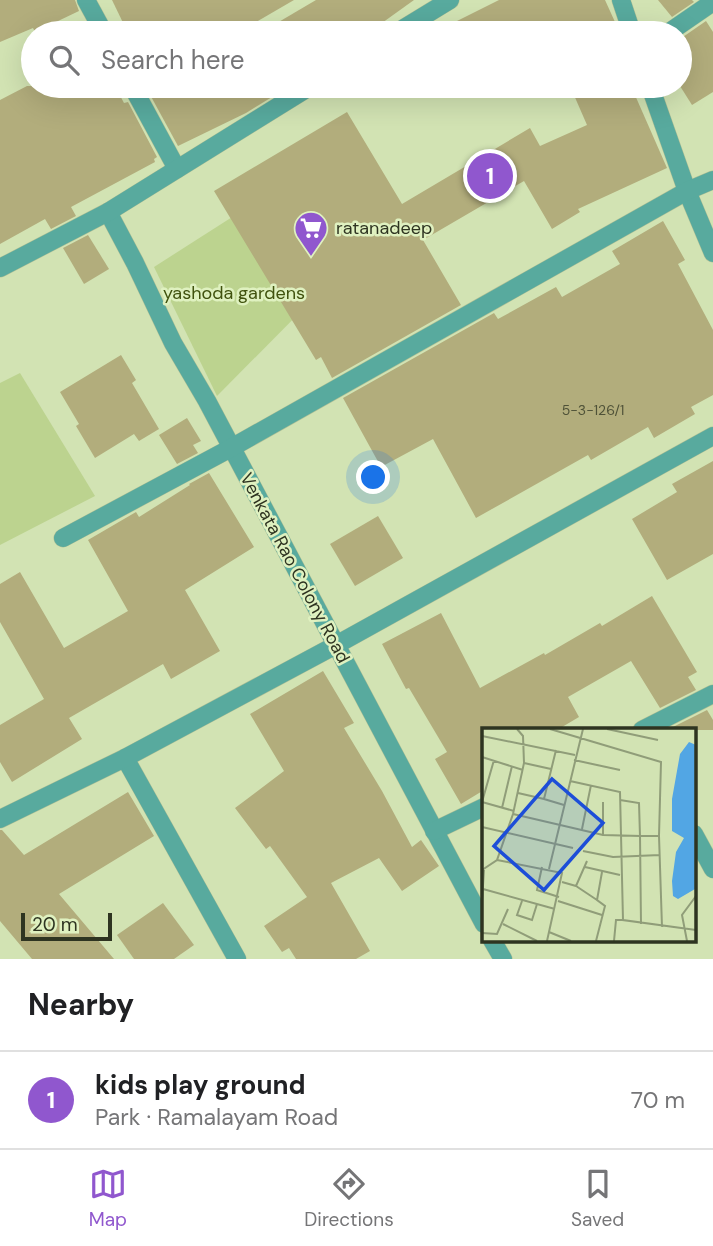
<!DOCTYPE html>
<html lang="en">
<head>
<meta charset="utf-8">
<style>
  :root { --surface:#fff; --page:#f6f6f6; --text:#202124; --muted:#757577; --line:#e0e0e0; --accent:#9057ce }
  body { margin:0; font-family:"DM Sans",sans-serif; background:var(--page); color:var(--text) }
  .scale { position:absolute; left:21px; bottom:18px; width:91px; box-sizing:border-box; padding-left:7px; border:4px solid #2e3421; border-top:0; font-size:19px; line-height:24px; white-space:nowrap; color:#2e3421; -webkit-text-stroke:5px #dff1c0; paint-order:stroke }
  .you { position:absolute; left:374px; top:478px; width:24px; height:24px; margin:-18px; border:5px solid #fff; border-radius:50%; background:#1a73e8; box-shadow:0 0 0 10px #1a73e833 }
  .badge { display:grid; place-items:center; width:46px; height:46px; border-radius:50%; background:var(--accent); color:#fff; font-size:23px; font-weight:700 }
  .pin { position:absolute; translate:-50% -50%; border:4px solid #fff; box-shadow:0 2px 7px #0006 }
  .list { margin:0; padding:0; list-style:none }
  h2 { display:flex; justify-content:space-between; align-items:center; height:91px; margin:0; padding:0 28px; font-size:30px }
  h2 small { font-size:23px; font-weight:400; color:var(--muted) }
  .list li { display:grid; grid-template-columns:46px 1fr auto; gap:21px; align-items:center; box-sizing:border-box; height:98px; padding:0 28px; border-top:2px solid var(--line) }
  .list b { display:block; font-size:26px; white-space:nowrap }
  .list p { margin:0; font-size:23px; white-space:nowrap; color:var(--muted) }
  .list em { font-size:23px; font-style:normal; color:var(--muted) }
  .icon { flex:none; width:38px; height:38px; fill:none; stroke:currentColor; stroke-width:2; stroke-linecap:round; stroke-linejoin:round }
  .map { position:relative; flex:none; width:713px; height:959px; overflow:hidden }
  .search { position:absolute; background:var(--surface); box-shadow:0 7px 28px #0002; left:21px; right:21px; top:21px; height:77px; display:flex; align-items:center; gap:18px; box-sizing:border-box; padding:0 24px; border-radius:38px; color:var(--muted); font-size:26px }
  .sheet { height:189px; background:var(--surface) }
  nav { display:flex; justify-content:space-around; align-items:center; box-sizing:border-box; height:98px; border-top:2px solid var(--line); background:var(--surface); font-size:19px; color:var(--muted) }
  nav a { display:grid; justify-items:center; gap:4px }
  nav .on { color:var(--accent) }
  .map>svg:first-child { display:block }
  .green { fill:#bcd38f }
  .building { fill:#b2ad7c }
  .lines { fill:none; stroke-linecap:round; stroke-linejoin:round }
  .minor-casing { stroke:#b1c096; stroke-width:19 }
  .minor { stroke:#58aa9e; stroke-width:18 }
  .labels { text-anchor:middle; stroke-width:5; stroke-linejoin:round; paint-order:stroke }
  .number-label { font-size:14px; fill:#4f5238 }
  .poi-label { font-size:18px; fill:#2e3421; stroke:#dff1c0; text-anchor:start }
  .park-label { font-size:18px; fill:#40520e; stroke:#dff1c0 }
  .street-label { font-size:18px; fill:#2e3421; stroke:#dff1c0 }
  .inset-road { fill:none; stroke:#909d79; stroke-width:2 }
  .view { fill:#1d4ed8; fill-opacity:0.15; stroke:#1d4ed8; stroke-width:3.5 }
  .inset-edge { fill:none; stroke:#2e3421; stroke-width:3.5 }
</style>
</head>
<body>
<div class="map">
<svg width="713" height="959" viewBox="0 0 713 959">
  <rect width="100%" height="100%" fill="#d2e3b3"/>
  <g class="green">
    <path d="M 240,212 L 318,294 L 217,396 L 154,267 Z"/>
    <path d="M 20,373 L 95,496 L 0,545 L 0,383 Z"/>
  </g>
  <g class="building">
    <path d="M 0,0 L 75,0 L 79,11 L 35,32 L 33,28 L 0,42 Z"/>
    <path d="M 112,0 L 294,0 L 237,33 L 128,33 Z"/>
    <path d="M 316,0 L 414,0 L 368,33 L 260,33 Z"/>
    <path d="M 499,0 L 605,0 L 620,33 L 433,33 Z"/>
    <path d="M 658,0 L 692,0 L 694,2 L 672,17 Z"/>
    <path d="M 706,21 L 713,32 L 713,92 L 692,105 L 680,86 L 680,39 Z"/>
    <path d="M 27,86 L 115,86 L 124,103 L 128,102 L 157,157 L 154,159 L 155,162 L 71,207 L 76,216 L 51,229 L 45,219 L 0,244 L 0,100 Z"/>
    <path d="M 158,86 L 290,86 L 246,113 L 178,146 L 148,91 Z"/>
    <path d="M 570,86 L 631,86 L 667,168 L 578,209 L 580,212 L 552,229 L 524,181 L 423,240 L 461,305 L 332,378 L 321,357 L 316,360 L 214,191 L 347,112 L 402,204 L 530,128 L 540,146 L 587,125 Z"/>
    <path d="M 663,221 L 685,260 L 678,264 L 713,330 L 713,395 L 691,407 L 695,414 L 654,438 L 648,427 L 591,460 L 588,455 L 476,518 L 433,439 L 381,467 L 343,398 L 494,313 L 498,319 L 556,287 L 562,297 L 620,264 L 612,251 Z"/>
    <path d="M 88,235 L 109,269 L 84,284 L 63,248 Z"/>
    <path d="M 121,355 L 136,380 L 132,383 L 159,429 L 139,441 L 134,434 L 95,458 L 76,426 L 79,424 L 60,392 Z"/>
    <path d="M 187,418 L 201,441 L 193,445 L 198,453 L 177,464 L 159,435 Z"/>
    <path d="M 713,461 L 713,554 L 667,580 L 632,519 L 677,492 L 672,484 Z"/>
    <path d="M 209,473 L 254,547 L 185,590 L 220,651 L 171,679 L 163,664 L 69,718 L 82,739 L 12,782 L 0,762 L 0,725 L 44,699 L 0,622 L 0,584 L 20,572 L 64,648 L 128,611 L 88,540 L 136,512 L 139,517 L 190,485 L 189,484 Z"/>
    <path d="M 378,516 L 403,558 L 355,586 L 330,544 Z"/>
    <path d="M 652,596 L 697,672 L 688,677 L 696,690 L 660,708 L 631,661 L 568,697 L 579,717 L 557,730 L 484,730 L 484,790 L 461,804 L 435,759 L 447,752 L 409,688 L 406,689 L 382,644 L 441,613 L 480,688 L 544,653 L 545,655 L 600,623 L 602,626 Z"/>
    <path d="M 323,671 L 354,723 L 344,728 L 382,791 L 412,847 L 421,840 L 439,866 L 402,891 L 379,858 L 331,883 L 370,951 L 356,959 L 296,959 L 289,948 L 282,952 L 264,926 L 307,897 L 270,846 L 266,849 L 235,808 L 284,771 L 250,714 Z"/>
    <path d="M 707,710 L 713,720 L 713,730 L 672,730 L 671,728 Z"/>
    <path d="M 128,792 L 154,836 L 59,894 L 114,959 L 32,959 L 0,921 L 0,830 L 2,830 L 24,855 Z"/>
    <path d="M 163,903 L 194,945 L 174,959 L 134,959 L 117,935 Z"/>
  </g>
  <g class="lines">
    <defs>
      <g id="minor">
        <path d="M 86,0 L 104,33"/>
        <path d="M 621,0 L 632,33"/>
        <path d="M 396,33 L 450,0"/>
        <path d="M 668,33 L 713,2"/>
        <path d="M 132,86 L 177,169"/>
        <path d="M 650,86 L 687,191 L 713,253"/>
        <path d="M 108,212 L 135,263 L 173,343 L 207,401 L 484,924"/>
        <path d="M 0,268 L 108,212 L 311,86"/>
        <path d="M 63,538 L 231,448 L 687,191 L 713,180"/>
        <path d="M 642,730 L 713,694"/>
        <path d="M 125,758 L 237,959"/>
        <path d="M 0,819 L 125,758 L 336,645 L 713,436"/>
        <path d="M 434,831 L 484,807"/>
        <path d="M 694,834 L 713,869"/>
        <path d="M 492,940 L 503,959"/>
      </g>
    </defs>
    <use href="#minor" class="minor-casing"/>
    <use href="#minor" class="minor"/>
  </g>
  <defs>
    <symbol id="supermarket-pin" viewBox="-11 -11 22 30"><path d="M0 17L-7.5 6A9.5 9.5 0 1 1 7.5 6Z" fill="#9057ce" stroke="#dff1c0"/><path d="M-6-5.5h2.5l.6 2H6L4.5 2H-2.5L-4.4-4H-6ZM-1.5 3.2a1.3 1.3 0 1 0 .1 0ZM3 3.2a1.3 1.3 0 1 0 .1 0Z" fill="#fff"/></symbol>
  </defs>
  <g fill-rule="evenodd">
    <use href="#supermarket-pin" x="292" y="209" width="38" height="52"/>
  </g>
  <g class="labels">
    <g class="number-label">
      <text x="593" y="415">5-3-126/1</text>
    </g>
    <g class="poi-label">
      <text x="336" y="234">ratanadeep</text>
    </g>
    <g class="park-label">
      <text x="234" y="299">yashoda gardens</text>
    </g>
    <g class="street-label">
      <text transform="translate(295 568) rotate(62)" y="6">Venkata Rao Colony Road</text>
    </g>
  </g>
  <g transform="translate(482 728)">
    <rect width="214" height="214" fill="#d2e3b3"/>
    <path d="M 207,14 L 214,17 L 213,161 L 196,171 L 191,168 L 190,153 L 194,124 L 202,110 L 190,103 L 190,71 L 198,26 Z" fill="#52a6e4"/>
    <path class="inset-road" d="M 68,1 L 179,34 L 177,108M 125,1 L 176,12M 0,8 L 93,27M 74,22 L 62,71 L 82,77M 0,29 L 41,42M 92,32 L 138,42M 42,35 L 69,41M 88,53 L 138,64 L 141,192 L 214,202M 36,65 L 62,71M 138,72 L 157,75 L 158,108 L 177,108 L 180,199M 0,74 L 12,32M 0,74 L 32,83M 20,80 L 30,38M 31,86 L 121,107 L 158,108 L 159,196M 0,99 L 91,120M 100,101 L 109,57M 121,107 L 121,74M 101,123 L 131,129 L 178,127M 15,132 L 80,145 L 65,213M 60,139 L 55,162 L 77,169M 103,139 L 138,147M 67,141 L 101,1M 0,142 L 15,132 L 31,86 L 42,35 L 41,8 L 35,1M 80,154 L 94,158 L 105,133M 94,158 L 115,172M 1,161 L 73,181M 0,173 L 2,142M 40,173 L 35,187 L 50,192 L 55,176M 76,173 L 120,187M 21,196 L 55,213M 67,204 L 89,213M 0,205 L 15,206 L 26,181M 114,213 L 123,178 L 115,172 L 120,144M 132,213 L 134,192 L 141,192M 205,213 L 200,187 L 214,168"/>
    <path class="view" d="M 70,51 L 121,95 L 62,162 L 12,118 Z"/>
    <rect width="214" height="214" class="inset-edge"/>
  </g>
</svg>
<div class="scale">20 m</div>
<div class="you"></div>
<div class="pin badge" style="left:490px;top:176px">1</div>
<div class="search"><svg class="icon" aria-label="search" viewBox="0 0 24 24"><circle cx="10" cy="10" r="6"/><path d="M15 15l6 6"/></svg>Search here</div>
</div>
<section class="sheet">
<h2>Nearby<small></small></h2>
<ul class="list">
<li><span class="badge">1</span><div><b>kids play ground</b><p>Park · Ramalayam Road</p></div><em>70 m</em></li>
</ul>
</section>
<nav>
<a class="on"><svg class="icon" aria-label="map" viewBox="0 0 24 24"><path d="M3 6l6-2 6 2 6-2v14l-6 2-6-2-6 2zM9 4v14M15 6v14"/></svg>Map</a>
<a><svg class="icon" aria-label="directions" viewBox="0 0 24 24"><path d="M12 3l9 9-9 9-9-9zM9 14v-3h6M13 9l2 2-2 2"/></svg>Directions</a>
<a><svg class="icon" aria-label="saved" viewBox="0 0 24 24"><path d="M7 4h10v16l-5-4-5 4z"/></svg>Saved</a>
</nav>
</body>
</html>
